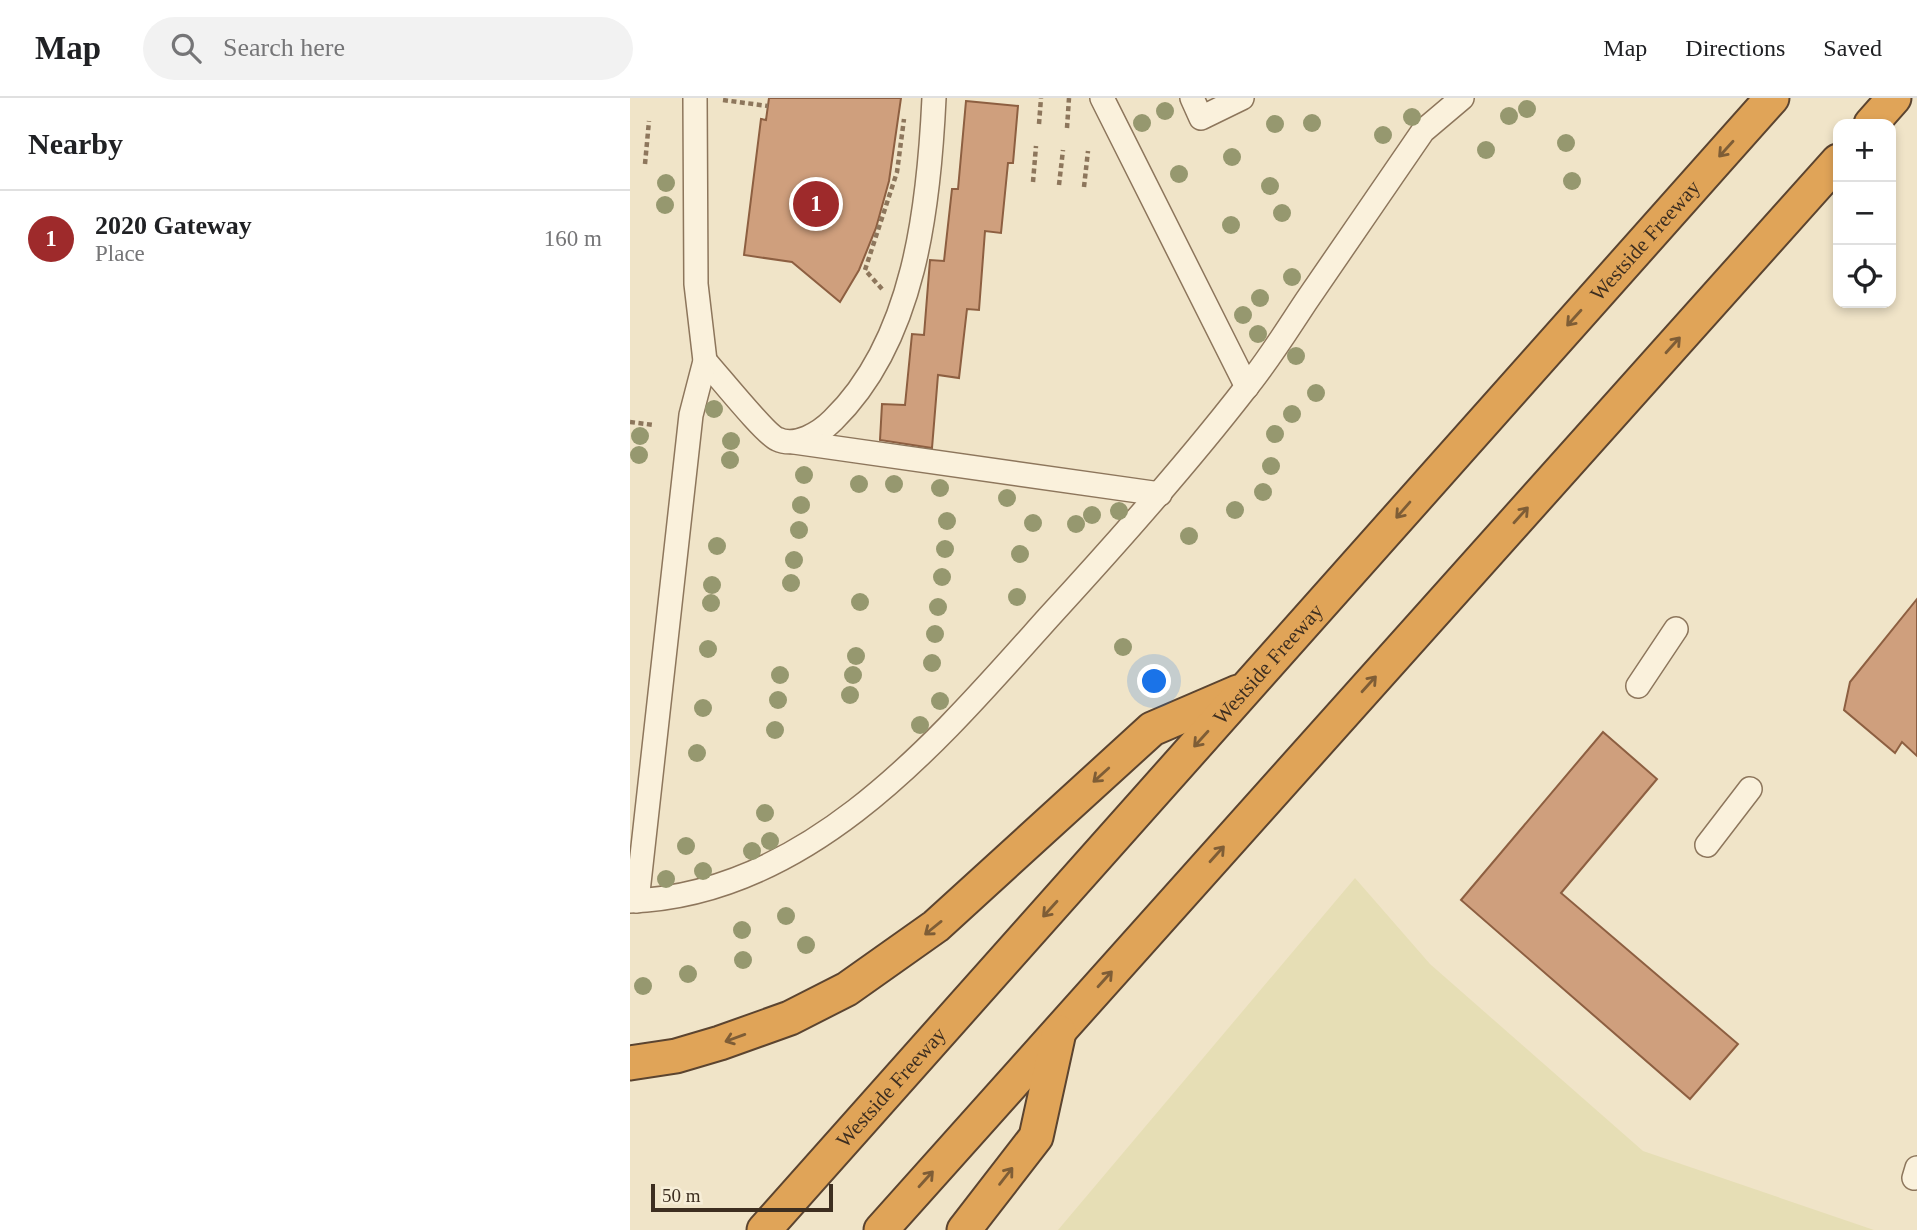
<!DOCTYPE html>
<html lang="en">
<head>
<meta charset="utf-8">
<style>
  :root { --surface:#fff; --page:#f2f2f2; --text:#202124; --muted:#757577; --line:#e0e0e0; --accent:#9e2a2b }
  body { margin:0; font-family:Georgia,serif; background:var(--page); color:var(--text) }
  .controls { position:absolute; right:21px; top:21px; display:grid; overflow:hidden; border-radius:14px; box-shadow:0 4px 10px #0003 }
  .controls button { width:63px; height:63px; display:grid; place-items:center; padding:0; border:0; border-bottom:2px solid var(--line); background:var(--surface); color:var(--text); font:35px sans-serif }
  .scale { position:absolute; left:21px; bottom:18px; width:182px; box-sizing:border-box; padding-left:7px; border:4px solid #3d2e20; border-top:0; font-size:19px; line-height:24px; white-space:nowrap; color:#3d2e20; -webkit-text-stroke:5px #f7eed8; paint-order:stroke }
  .you { position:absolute; left:525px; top:584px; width:24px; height:24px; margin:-18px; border:5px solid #fff; border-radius:50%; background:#1a73e8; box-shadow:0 0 0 10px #1a73e833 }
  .badge { display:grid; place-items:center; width:46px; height:46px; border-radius:50%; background:var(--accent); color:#fff; font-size:23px; font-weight:700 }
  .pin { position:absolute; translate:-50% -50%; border:4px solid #fff; box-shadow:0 2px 7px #0006 }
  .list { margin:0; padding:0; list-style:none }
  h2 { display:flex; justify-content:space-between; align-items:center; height:91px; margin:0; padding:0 28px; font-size:30px }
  h2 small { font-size:23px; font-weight:400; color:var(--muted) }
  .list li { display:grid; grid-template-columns:46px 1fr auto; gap:21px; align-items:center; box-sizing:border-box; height:98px; padding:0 28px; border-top:2px solid var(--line) }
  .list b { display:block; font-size:26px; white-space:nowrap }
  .list p { margin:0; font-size:23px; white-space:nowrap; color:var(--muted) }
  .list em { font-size:23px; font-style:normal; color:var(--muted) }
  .icon { flex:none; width:38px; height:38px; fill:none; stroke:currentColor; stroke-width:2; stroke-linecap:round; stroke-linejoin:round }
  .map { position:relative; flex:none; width:1287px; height:1132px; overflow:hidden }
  header { display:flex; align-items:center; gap:42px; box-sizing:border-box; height:98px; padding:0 35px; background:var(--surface); border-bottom:2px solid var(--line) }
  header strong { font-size:33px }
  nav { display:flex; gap:38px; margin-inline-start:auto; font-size:24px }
  .search { width:490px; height:63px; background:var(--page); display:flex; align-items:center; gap:18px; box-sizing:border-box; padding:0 24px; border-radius:38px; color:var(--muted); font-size:26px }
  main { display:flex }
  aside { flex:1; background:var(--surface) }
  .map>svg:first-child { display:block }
  .farmland { fill:#e6deb5 }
  .building { fill:#cf9f7d; stroke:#8d5f41; stroke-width:2 }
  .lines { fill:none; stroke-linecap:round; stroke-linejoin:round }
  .minor-casing { stroke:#8d765c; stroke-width:26 }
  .highway-casing { stroke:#5b4430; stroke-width:37 }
  .path { stroke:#8d765c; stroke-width:4.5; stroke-dasharray:5 3.5; stroke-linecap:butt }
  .minor { stroke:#faf1dc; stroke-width:23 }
  .highway { stroke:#e0a458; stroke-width:33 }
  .tree { fill:#96986f }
  .oneway { stroke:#7e5d36 }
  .labels { text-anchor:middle; stroke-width:6; stroke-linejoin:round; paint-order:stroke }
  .street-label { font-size:21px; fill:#3d2e20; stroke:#f7eed8 }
</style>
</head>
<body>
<header>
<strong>Map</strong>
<div class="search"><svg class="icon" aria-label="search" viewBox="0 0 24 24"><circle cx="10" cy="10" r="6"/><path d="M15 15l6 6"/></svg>Search here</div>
<nav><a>Map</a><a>Directions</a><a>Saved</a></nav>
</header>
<main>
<aside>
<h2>Nearby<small></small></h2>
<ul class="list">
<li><span class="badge">1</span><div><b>2020 Gateway</b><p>Place</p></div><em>160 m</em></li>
</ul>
</aside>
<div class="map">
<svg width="1287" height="1132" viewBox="0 0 1287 1132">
  <rect width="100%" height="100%" fill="#f0e4c8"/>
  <path class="farmland" d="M 725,780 L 800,866 L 1013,1053 L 1244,1132 L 428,1132 Z"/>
  <g class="building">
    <path d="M 139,0 L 271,0 L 259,83 L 246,130 L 229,172 L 210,204 L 162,164 L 114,157 L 131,21 L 136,22 Z"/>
    <path d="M 336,3 L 388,8 L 383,65 L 378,65 L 371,135 L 355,133 L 349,212 L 337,211 L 329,280 L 308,277 L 302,350 L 250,342 L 252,306 L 275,307 L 282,236 L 294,237 L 300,162 L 314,163 L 322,91 L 328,91 Z"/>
    <path d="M 1287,501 L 1287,658 L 1272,644 L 1265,655 L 1214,612 L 1220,584 Z"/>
    <path d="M 973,634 L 1027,681 L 931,795 L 1108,946 L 1060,1001 L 831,802 Z"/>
  </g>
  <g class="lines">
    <defs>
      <g id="minor">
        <path d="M 472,0 L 617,289"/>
        <path d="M 562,0 L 571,20 L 612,0"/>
        <path d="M 75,263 C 87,276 135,336 147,341 C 166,350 190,335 203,322 C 285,242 299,108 304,0"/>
        <path d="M 164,344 L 530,396"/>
        <path d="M 1008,588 L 1046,531"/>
        <path d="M 1077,747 L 1120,691"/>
        <path d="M 0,803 C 179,797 308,643 418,520 C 486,446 553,371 615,291 C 638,263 657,232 677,202 C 716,146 754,89 793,33 L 832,0"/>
        <path d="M 7,803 L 61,317 L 75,263 L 66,186 L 65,0"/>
        <path d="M 1284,1080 L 1287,1070"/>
      </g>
      <g id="highway">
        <path d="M 1241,26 L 1264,0"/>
        <path d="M 0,965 L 46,958 L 90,945 L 160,920 L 217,891 L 306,828 L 522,631 L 608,594"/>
        <path id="s1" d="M 134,1132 L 1142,0"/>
        <path d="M 251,1132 L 1208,63"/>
        <path d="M 334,1132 L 406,1039 L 429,934"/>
      </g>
    </defs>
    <use href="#minor" class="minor-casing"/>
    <use href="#highway" class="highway-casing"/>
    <g class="path">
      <path d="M 93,2 L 138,8"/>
      <path d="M 409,26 L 411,0"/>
      <path d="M 437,30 L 439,0"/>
      <path d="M 15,66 L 19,23"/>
      <path d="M 403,84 L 406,48"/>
      <path d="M 429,87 L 433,52"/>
      <path d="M 454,89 L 458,53"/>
      <path d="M 252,191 L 235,172 L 267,74 L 274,21"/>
      <path d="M 0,324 L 24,327"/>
    </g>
    <use href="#minor" class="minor"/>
    <use href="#highway" class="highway"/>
  </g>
  <g class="tree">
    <circle cx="897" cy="11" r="9"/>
    <circle cx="535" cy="13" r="9"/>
    <circle cx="879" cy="18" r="9"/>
    <circle cx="782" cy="19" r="9"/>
    <circle cx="512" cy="25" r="9"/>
    <circle cx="682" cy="25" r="9"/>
    <circle cx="645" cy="26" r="9"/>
    <circle cx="753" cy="37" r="9"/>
    <circle cx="936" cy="45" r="9"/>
    <circle cx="856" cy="52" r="9"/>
    <circle cx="602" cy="59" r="9"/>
    <circle cx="549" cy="76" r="9"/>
    <circle cx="942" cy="83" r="9"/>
    <circle cx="36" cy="85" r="9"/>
    <circle cx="640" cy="88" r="9"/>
    <circle cx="35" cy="107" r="9"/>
    <circle cx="652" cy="115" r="9"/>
    <circle cx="601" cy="127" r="9"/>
    <circle cx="662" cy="179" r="9"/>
    <circle cx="630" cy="200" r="9"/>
    <circle cx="613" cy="217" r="9"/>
    <circle cx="628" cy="236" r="9"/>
    <circle cx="666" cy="258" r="9"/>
    <circle cx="686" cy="295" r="9"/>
    <circle cx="84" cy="311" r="9"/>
    <circle cx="662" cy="316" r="9"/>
    <circle cx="645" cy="336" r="9"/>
    <circle cx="10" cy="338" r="9"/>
    <circle cx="101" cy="343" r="9"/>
    <circle cx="9" cy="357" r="9"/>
    <circle cx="100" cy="362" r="9"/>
    <circle cx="641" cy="368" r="9"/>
    <circle cx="174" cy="377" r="9"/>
    <circle cx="229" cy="386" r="9"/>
    <circle cx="264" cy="386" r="9"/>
    <circle cx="310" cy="390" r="9"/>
    <circle cx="633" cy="394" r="9"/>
    <circle cx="377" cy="400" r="9"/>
    <circle cx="171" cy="407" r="9"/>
    <circle cx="605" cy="412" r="9"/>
    <circle cx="489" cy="413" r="9"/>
    <circle cx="462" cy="417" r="9"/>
    <circle cx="317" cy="423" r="9"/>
    <circle cx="403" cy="425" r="9"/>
    <circle cx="446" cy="426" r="9"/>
    <circle cx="169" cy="432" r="9"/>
    <circle cx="559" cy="438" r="9"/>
    <circle cx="87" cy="448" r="9"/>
    <circle cx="315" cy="451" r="9"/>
    <circle cx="390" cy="456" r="9"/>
    <circle cx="164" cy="462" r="9"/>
    <circle cx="312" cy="479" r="9"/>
    <circle cx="161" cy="485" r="9"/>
    <circle cx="82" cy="487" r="9"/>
    <circle cx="387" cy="499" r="9"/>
    <circle cx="230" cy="504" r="9"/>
    <circle cx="81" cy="505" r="9"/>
    <circle cx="308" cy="509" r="9"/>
    <circle cx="305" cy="536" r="9"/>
    <circle cx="493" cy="549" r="9"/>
    <circle cx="78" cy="551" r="9"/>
    <circle cx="226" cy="558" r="9"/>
    <circle cx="302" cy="565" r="9"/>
    <circle cx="150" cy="577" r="9"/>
    <circle cx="223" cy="577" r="9"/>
    <circle cx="220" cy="597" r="9"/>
    <circle cx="148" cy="602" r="9"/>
    <circle cx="310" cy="603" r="9"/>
    <circle cx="73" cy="610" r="9"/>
    <circle cx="290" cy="627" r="9"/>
    <circle cx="145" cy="632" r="9"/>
    <circle cx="67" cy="655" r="9"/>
    <circle cx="135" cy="715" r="9"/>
    <circle cx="140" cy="743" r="9"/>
    <circle cx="56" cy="748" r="9"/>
    <circle cx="122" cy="753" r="9"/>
    <circle cx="73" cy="773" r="9"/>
    <circle cx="36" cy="781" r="9"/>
    <circle cx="156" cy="818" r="9"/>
    <circle cx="112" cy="832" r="9"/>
    <circle cx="176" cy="847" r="9"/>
    <circle cx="113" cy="862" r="9"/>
    <circle cx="58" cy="876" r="9"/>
    <circle cx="13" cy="888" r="9"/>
  </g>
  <defs><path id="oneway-shaft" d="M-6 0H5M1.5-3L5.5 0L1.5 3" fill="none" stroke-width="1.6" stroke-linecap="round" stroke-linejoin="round" transform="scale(1.75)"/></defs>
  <g class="oneway">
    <use href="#oneway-shaft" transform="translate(1096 51) rotate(132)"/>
    <use href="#oneway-shaft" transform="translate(944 220) rotate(132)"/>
    <use href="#oneway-shaft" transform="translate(1043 247) rotate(-48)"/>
    <use href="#oneway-shaft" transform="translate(773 412) rotate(131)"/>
    <use href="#oneway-shaft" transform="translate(891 417) rotate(-48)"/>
    <use href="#oneway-shaft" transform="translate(739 586) rotate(-48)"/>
    <use href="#oneway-shaft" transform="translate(571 641) rotate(132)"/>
    <use href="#oneway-shaft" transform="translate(471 677) rotate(138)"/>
    <use href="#oneway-shaft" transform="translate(587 756) rotate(-48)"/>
    <use href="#oneway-shaft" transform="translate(420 811) rotate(132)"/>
    <use href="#oneway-shaft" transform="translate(303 830) rotate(141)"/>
    <use href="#oneway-shaft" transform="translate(475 881) rotate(-48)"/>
    <use href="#oneway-shaft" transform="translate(105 940) rotate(160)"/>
    <use href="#oneway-shaft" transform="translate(376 1078) rotate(-52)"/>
    <use href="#oneway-shaft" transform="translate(296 1081) rotate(-48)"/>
  </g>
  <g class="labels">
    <g class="street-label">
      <text dy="7" stroke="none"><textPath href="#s1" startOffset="1325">Westside Freeway</textPath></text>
      <text dy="7" stroke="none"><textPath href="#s1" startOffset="758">Westside Freeway</textPath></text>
      <text dy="7" stroke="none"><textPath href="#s1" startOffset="191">Westside Freeway</textPath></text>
    </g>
  </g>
</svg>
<div class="controls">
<button>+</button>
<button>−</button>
<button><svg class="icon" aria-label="locate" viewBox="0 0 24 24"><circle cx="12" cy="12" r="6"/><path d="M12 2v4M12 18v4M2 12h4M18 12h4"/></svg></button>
</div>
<div class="scale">50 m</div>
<div class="you"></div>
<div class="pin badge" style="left:186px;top:106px">1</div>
</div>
</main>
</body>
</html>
